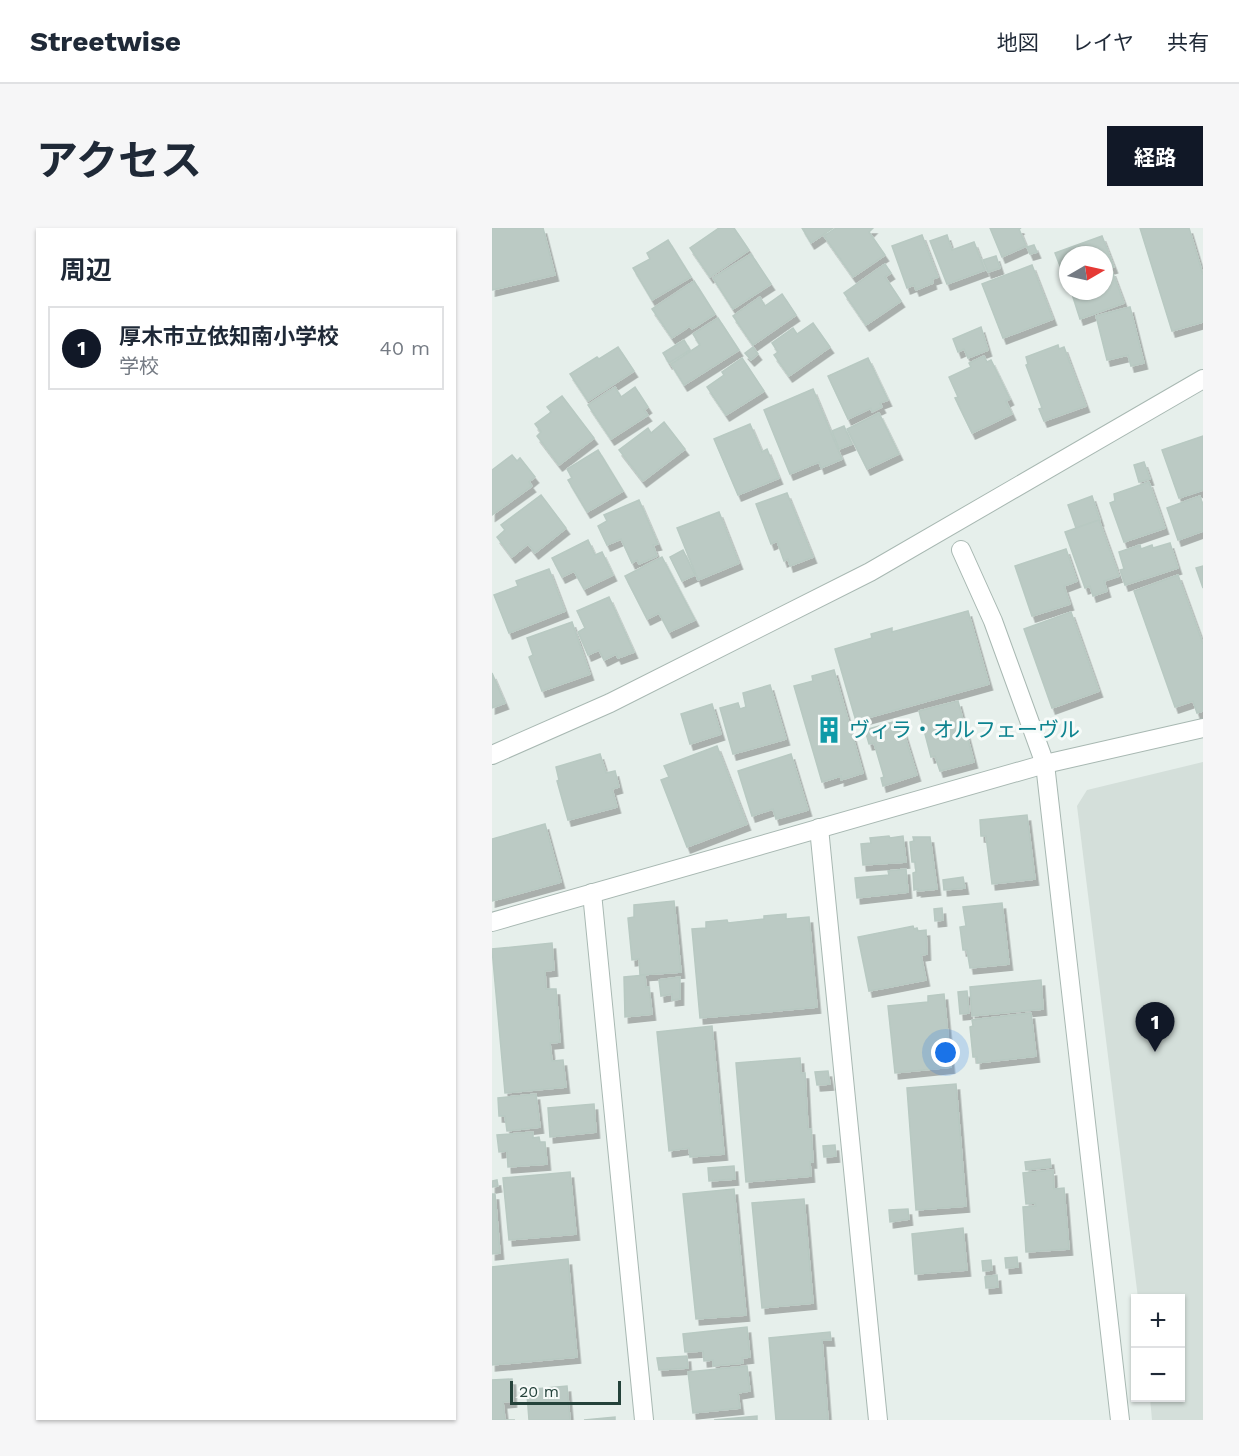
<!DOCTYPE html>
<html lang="ja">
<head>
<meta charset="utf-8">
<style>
  :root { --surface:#fff; --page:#f6f6f7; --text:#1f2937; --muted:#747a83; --line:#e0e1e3; --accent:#111827 }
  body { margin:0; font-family:"Work Sans","Noto Sans JP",sans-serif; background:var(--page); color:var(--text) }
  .controls { position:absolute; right:18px; bottom:18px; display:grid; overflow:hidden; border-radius:0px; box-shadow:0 2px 4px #0004 }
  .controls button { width:54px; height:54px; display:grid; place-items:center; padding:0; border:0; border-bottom:2px solid var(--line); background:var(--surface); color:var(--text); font:30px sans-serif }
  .compass { position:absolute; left:567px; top:18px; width:54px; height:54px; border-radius:50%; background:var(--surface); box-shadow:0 2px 4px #0004; rotate:81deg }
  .scale { position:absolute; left:18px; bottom:15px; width:111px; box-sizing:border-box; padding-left:6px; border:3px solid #24423a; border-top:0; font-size:16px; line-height:21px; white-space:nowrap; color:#24423a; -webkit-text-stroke:4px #f7fbf9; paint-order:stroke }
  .you { position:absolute; left:454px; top:825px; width:21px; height:21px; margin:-15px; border:4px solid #fff; border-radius:50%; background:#1a73e8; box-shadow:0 0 0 9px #1a73e833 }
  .badge { display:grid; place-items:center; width:39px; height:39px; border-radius:50%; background:var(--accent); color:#fff; font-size:20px; font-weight:700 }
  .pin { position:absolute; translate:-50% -50px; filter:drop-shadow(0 2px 3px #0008) }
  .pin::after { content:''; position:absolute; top:32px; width:21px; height:18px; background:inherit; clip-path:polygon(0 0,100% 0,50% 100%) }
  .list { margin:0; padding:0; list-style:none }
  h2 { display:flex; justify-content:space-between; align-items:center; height:78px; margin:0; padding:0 24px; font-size:26px }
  h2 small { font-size:20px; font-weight:400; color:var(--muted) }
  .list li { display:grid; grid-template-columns:39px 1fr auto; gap:18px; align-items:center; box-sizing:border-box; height:84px; margin:0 12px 12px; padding:0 12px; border:2px solid var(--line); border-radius:0px }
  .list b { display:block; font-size:22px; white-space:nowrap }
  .list p { margin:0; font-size:20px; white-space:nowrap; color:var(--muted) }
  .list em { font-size:20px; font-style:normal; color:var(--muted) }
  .map { position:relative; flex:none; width:711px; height:1192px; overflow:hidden; border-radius:0px }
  header { display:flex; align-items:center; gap:36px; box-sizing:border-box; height:84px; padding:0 30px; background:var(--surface); border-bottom:2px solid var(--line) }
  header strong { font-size:28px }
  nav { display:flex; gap:33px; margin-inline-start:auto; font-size:21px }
  .intro { display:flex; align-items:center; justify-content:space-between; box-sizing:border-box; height:144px; padding:0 36px }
  h1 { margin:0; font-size:42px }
  .button { padding:15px 27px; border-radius:0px; background:var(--accent); color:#fff; font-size:21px; font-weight:700 }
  main { display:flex; gap:36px; padding:0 36px }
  aside { flex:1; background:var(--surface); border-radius:0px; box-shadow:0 2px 4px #0004 }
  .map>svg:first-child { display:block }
  .built { fill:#d4dfda }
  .building { fill:#bbcac4; stroke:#b8c9c2; stroke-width:1.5; filter:url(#shadow) }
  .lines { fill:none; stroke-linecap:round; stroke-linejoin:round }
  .pedestrian-casing { stroke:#a8b8b2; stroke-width:20 }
  .minor-casing { stroke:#a8b8b2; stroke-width:20 }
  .tertiary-casing { stroke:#a8b8b2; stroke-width:20 }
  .pedestrian { stroke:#fff; stroke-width:18 }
  .minor { stroke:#fff; stroke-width:18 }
  .tertiary { stroke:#fff; stroke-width:18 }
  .labels { text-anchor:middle; stroke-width:6; stroke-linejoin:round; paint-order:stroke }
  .culture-label { font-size:21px; fill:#0d838f; stroke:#f7fbf9; text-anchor:start }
</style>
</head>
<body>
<header>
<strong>Streetwise</strong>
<nav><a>地図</a><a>レイヤ</a><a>共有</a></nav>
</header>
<div class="intro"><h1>アクセス</h1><a class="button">経路</a></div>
<main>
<aside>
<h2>周辺<small></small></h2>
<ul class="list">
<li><span class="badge">1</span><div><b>厚木市立依知南小学校</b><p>学校</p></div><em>40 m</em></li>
</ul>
</aside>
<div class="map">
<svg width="711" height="1192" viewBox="0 0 711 1192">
  <defs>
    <filter id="shadow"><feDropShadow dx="3.5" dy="6" stdDeviation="0" flood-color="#0004"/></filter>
  </defs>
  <rect width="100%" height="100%" fill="#e6efeb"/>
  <path class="built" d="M 711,534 L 711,1192 L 660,1192 L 658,1170 L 688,1170 L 688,1070 L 646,1070 L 585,578 L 595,562 Z"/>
  <g class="building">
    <path d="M 0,0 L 51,0 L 63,47 L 0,62 Z"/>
    <path d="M 227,0 L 242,0 L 257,22 L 218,49 L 198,20 Z"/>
    <path d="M 310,0 L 341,0 L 319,15 Z"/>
    <path d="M 344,0 L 381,0 L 377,4 L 393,27 L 361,49 L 332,8 Z"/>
    <path d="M 498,0 L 529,0 L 527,1 L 534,18 L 510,29 Z"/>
    <path d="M 648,0 L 697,0 L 711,47 L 711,94 L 680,103 Z"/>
    <path d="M 430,7 L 446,49 L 440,51 L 441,55 L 424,62 L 422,57 L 415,60 L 400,18 Z"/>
    <path d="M 455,7 L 460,22 L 482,14 L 493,42 L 455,56 L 438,13 Z"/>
    <path d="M 610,8 L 622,39 L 612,42 L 612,27 L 576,27 L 575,56 L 563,25 Z"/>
    <path d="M 176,12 L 199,49 L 160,72 L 141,40 L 158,31 L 155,25 Z"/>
    <path d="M 542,17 L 545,24 L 538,26 L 535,19 Z"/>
    <path d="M 259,26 L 279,56 L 241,81 L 221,50 Z"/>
    <path d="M 504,28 L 508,40 L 496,44 L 491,32 Z"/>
    <path d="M 393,36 L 399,45 L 393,49 L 409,73 L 374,97 L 352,65 Z"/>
    <path d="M 540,37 L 561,91 L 511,110 L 490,56 Z"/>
    <path d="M 620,43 L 632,75 L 588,91 L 579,63 L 612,63 L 612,45 Z"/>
    <path d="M 202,53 L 223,86 L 200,101 L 198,98 L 180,110 L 160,81 Z"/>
    <path d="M 290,66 L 304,87 L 261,117 L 241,88 L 268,69 L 273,78 Z"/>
    <path d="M 638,79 L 652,135 L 639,138 L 636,127 L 615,132 L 604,88 Z"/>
    <path d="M 226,90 L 247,122 L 192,157 L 179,136 L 208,117 L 201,106 Z"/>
    <path d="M 321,95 L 338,119 L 297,148 L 282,127 L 286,124 L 280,115 L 301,100 L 305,106 Z"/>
    <path d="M 489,99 L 496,122 L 476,130 L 472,121 L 466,124 L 461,111 Z"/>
    <path d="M 192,112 L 198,122 L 177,135 L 171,125 Z"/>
    <path d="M 566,117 L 567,121 L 572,119 L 594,178 L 552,193 L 547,181 L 550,180 L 534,137 L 536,136 L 534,129 Z"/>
    <path d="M 126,119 L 142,143 L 96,173 L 78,146 L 105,129 L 107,131 Z"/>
    <path d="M 261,119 L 266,126 L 259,132 L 253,125 Z"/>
    <path d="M 492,128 L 495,134 L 499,132 L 518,171 L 514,173 L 520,186 L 480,205 L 463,170 L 466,169 L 457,149 L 479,139 L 477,135 Z"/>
    <path d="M 250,130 L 272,163 L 234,187 L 215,159 L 232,147 L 230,144 Z"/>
    <path d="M 376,130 L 396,172 L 388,175 L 390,179 L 380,184 L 379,180 L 356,191 L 336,148 Z"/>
    <path d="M 123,159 L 129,169 L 143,159 L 156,179 L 152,182 L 156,187 L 119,211 L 96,177 Z"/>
    <path d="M 321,161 L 350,231 L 329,240 L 327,234 L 298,246 L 272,182 Z"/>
    <path d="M 70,168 L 102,210 L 67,237 L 45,208 L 49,204 L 43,196 L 59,184 L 55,179 Z"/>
    <path d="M 387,185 L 407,226 L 375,241 L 355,201 Z"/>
    <path d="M 172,194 L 193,221 L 151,253 L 127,222 L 156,200 L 159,205 Z"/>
    <path d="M 258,196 L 270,224 L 275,221 L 287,250 L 246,267 L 222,211 Z"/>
    <path d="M 352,198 L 360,216 L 347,221 L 340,203 Z"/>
    <path d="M 711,208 L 711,262 L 687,270 L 670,222 Z"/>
    <path d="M 106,222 L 131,263 L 95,284 L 76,252 L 80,250 L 75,241 Z"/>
    <path d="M 20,227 L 25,233 L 28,230 L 43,249 L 37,254 L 40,258 L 0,287 L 0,242 Z"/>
    <path d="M 652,234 L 658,251 L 647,254 L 642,237 Z"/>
    <path d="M 657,254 L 673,300 L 632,314 L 618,275 L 623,273 L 622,266 Z"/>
    <path d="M 295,265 L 321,329 L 298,338 L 296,331 L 292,333 L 285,313 L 279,316 L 264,276 Z"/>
    <path d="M 49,267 L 74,300 L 43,325 L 36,316 L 20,329 L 5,309 L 13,302 L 9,297 Z"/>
    <path d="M 600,268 L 608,292 L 584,300 L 576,277 Z"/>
    <path d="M 708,268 L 711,277 L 711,303 L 686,312 L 675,280 Z"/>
    <path d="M 147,272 L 166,316 L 161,317 L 165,328 L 147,336 L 145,332 L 140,335 L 129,311 L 115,317 L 106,298 L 115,293 L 112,287 Z"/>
    <path d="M 227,284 L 247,335 L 206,352 L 185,300 Z"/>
    <path d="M 607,292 L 627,348 L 612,353 L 615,363 L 601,368 L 598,358 L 593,360 L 573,304 Z"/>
    <path d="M 96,312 L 103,327 L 110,324 L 121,347 L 92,361 L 82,343 L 70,349 L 60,330 Z"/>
    <path d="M 678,315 L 686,340 L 633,357 L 628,342 L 632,341 L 627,324 L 648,317 L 649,321 L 660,317 L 661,320 Z"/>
    <path d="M 574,321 L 585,353 L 572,358 L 578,376 L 540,388 L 523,338 Z"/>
    <path d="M 191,322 L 203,347 L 190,353 L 178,329 Z"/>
    <path d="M 170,329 L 203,392 L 177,404 L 167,385 L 155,391 L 133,348 Z"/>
    <path d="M 711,338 L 711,360 L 704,340 Z"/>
    <path d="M 57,341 L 73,383 L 17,405 L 2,367 L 26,358 L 24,353 Z"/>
    <path d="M 686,347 L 711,416 L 711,483 L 705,485 L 701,473 L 683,479 L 642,363 Z"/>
    <path d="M 117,369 L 142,424 L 126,430 L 124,426 L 112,432 L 107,422 L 96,427 L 86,404 L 93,400 L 85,383 Z"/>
    <path d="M 476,383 L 497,456 L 364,493 L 343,421 L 380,410 L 379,406 L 400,400 L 400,404 Z"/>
    <path d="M 579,384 L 607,463 L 560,480 L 532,401 Z"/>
    <path d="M 80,394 L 98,446 L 50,463 L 37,429 L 41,427 L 35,410 Z"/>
    <path d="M 342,442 L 371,545 L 349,552 L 349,548 L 330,554 L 302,458 L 321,453 L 320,448 Z"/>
    <path d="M 0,445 L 13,475 L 0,480 Z"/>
    <path d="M 278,457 L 294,511 L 241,526 L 228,480 L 246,475 L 248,481 L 254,479 L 251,465 Z"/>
    <path d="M 466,473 L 482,534 L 448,543 L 443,528 L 439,529 L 427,483 Z"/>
    <path d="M 220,476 L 229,506 L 198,516 L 189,486 Z"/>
    <path d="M 408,492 L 425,547 L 391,558 L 389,550 L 392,549 L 382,515 L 377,516 L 373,502 Z"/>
    <path d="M 225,518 L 255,596 L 195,619 L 169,552 L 177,549 L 172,538 Z"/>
    <path d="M 108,526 L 114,545 L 123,543 L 127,559 L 120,561 L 125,579 L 76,592 L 65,553 L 67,552 L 64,539 Z"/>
    <path d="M 299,526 L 316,582 L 284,591 L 281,581 L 260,588 L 246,543 Z"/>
    <path d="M 535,587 L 543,651 L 500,656 L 494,608 L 489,608 L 488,592 Z"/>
    <path d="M 53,596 L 69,654 L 0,673 L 0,611 Z"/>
    <path d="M 397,608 L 398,610 L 411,608 L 414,634 L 371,637 L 369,616 L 379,615 L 378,610 Z"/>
    <path d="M 421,609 L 438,609 L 445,661 L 426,663 L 426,661 L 422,662 L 421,645 L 424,644 L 423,634 L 420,634 L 418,614 L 422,613 Z"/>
    <path d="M 414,641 L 416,664 L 365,670 L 363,650 L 397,647 L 396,643 Z"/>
    <path d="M 471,649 L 473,660 L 452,662 L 451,652 Z"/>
    <path d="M 182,673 L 189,744 L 148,747 L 147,731 L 140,732 L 136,690 L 142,689 L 142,677 Z"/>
    <path d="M 510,675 L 517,736 L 478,740 L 475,722 L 471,722 L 468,699 L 474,698 L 471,679 Z"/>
    <path d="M 450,680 L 451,692 L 443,693 L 442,681 Z"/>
    <path d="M 294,686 L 294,691 L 317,689 L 325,779 L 208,790 L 200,701 L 214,700 L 214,694 L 235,692 L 236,695 L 272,691 L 272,688 Z"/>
    <path d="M 421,698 L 422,701 L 425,700 L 426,703 L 434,702 L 435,726 L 429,727 L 434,752 L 377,763 L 366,709 Z"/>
    <path d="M 60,715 L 62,742 L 53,743 L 54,761 L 64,761 L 68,814 L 58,815 L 60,833 L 71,832 L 74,859 L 13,865 L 0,721 Z"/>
    <path d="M 153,747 L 154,759 L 157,759 L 160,786 L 133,789 L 132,749 Z"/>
    <path d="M 188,749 L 188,771 L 180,772 L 180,766 L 169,768 L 167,752 Z"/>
    <path d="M 549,752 L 551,781 L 480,788 L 478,759 Z"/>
    <path d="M 475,763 L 477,785 L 468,786 L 466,764 Z"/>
    <path d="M 452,766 L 459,839 L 403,845 L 396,778 L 436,774 L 436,768 Z"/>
    <path d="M 539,785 L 544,828 L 485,835 L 485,829 L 481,829 L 478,799 L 481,798 L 480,792 Z"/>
    <path d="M 220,798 L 232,926 L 198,929 L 197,920 L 177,923 L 165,804 Z"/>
    <path d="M 308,830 L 309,845 L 313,845 L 316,901 L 319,901 L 321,934 L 318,934 L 319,948 L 254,954 L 244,835 Z"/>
    <path d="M 336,843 L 338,856 L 325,857 L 323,844 Z"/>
    <path d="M 464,856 L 474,978 L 424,982 L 415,860 Z"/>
    <path d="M 44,866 L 48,899 L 15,903 L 13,888 L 7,888 L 6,870 Z"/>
    <path d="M 102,876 L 104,904 L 58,909 L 56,880 Z"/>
    <path d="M 41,904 L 41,910 L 47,909 L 48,914 L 53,914 L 55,936 L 16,939 L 15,923 L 7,924 L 5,907 Z"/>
    <path d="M 343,917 L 344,928 L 332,929 L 331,918 Z"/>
    <path d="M 558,931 L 559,939 L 534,942 L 533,934 Z"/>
    <path d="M 242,938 L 243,951 L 217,953 L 216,940 Z"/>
    <path d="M 561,942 L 562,961 L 572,960 L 577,1021 L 534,1024 L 531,979 L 544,978 L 543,975 L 534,976 L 531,945 Z"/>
    <path d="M 78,944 L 84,1006 L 17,1012 L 11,950 Z"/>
    <path d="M 5,952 L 6,958 L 0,959 L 0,953 Z"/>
    <path d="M 242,961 L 254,1087 L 204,1091 L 191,966 Z"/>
    <path d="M 0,966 L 3,966 L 8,1025 L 0,1026 Z"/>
    <path d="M 312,971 L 321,1075 L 270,1080 L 260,975 Z"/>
    <path d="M 416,981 L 417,991 L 398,994 L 397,982 Z"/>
    <path d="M 471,1000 L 475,1042 L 423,1046 L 420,1006 Z"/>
    <path d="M 525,1029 L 526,1039 L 514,1040 L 513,1030 Z"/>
    <path d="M 76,1031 L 85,1129 L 0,1137 L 0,1039 Z"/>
    <path d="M 499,1032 L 500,1042 L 491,1043 L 490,1033 Z"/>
    <path d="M 505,1047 L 506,1059 L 494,1060 L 493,1049 Z"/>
    <path d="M 255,1099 L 258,1129 L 250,1130 L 251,1135 L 221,1138 L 221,1132 L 212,1133 L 211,1123 L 193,1124 L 191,1106 Z"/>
    <path d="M 338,1104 L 339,1112 L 330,1112 L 336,1192 L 284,1192 L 277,1110 Z"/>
    <path d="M 195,1128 L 196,1140 L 167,1142 L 165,1130 Z"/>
    <path d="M 255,1138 L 258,1163 L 246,1165 L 248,1180 L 201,1185 L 196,1144 Z"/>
    <path d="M 20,1151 L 21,1173 L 11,1174 L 13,1192 L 23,1192 L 0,1192 L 0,1152 Z"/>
    <path d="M 75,1158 L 78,1192 L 37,1192 L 35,1166 L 44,1165 L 43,1161 Z"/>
    <path d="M 265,1188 L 265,1192 L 222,1192 Z"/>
    <path d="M 123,1189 L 123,1192 L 92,1192 Z"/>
  </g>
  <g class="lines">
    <defs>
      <path id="pedestrian" d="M 469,322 L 501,393 L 553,536"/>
      <g id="minor">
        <path d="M 553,536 L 628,1192"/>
        <path d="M 327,600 L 386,1192"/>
        <path d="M 100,665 L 152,1192"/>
        <path d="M 0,694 L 553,536 L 711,500"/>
      </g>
      <path id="tertiary" d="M 0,527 L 118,475 L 378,344 L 711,151"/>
    </defs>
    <use href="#pedestrian" class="pedestrian-casing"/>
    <use href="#minor" class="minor-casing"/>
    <use href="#tertiary" class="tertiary-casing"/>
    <use href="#pedestrian" class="pedestrian"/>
    <use href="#minor" class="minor"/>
    <use href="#tertiary" class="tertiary"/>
  </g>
  <defs>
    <symbol id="building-bare" viewBox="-9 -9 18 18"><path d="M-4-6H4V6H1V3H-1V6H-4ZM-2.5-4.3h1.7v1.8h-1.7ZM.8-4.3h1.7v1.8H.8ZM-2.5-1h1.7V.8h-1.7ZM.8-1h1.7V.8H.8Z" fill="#0f9aa8" stroke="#f7fbf9" stroke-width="2.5" paint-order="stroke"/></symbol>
  </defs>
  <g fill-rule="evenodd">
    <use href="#building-bare" x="318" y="483" width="38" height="38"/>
  </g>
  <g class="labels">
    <g class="culture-label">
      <text x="357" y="509">ヴィラ・オルフェーヴル</text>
    </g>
  </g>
</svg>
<div class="controls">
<button>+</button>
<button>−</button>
</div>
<svg class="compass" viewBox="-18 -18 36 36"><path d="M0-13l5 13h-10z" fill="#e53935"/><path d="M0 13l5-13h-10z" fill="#747a83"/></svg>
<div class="scale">20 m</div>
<div class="you"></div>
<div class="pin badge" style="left:663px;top:824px">1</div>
</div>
</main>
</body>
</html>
